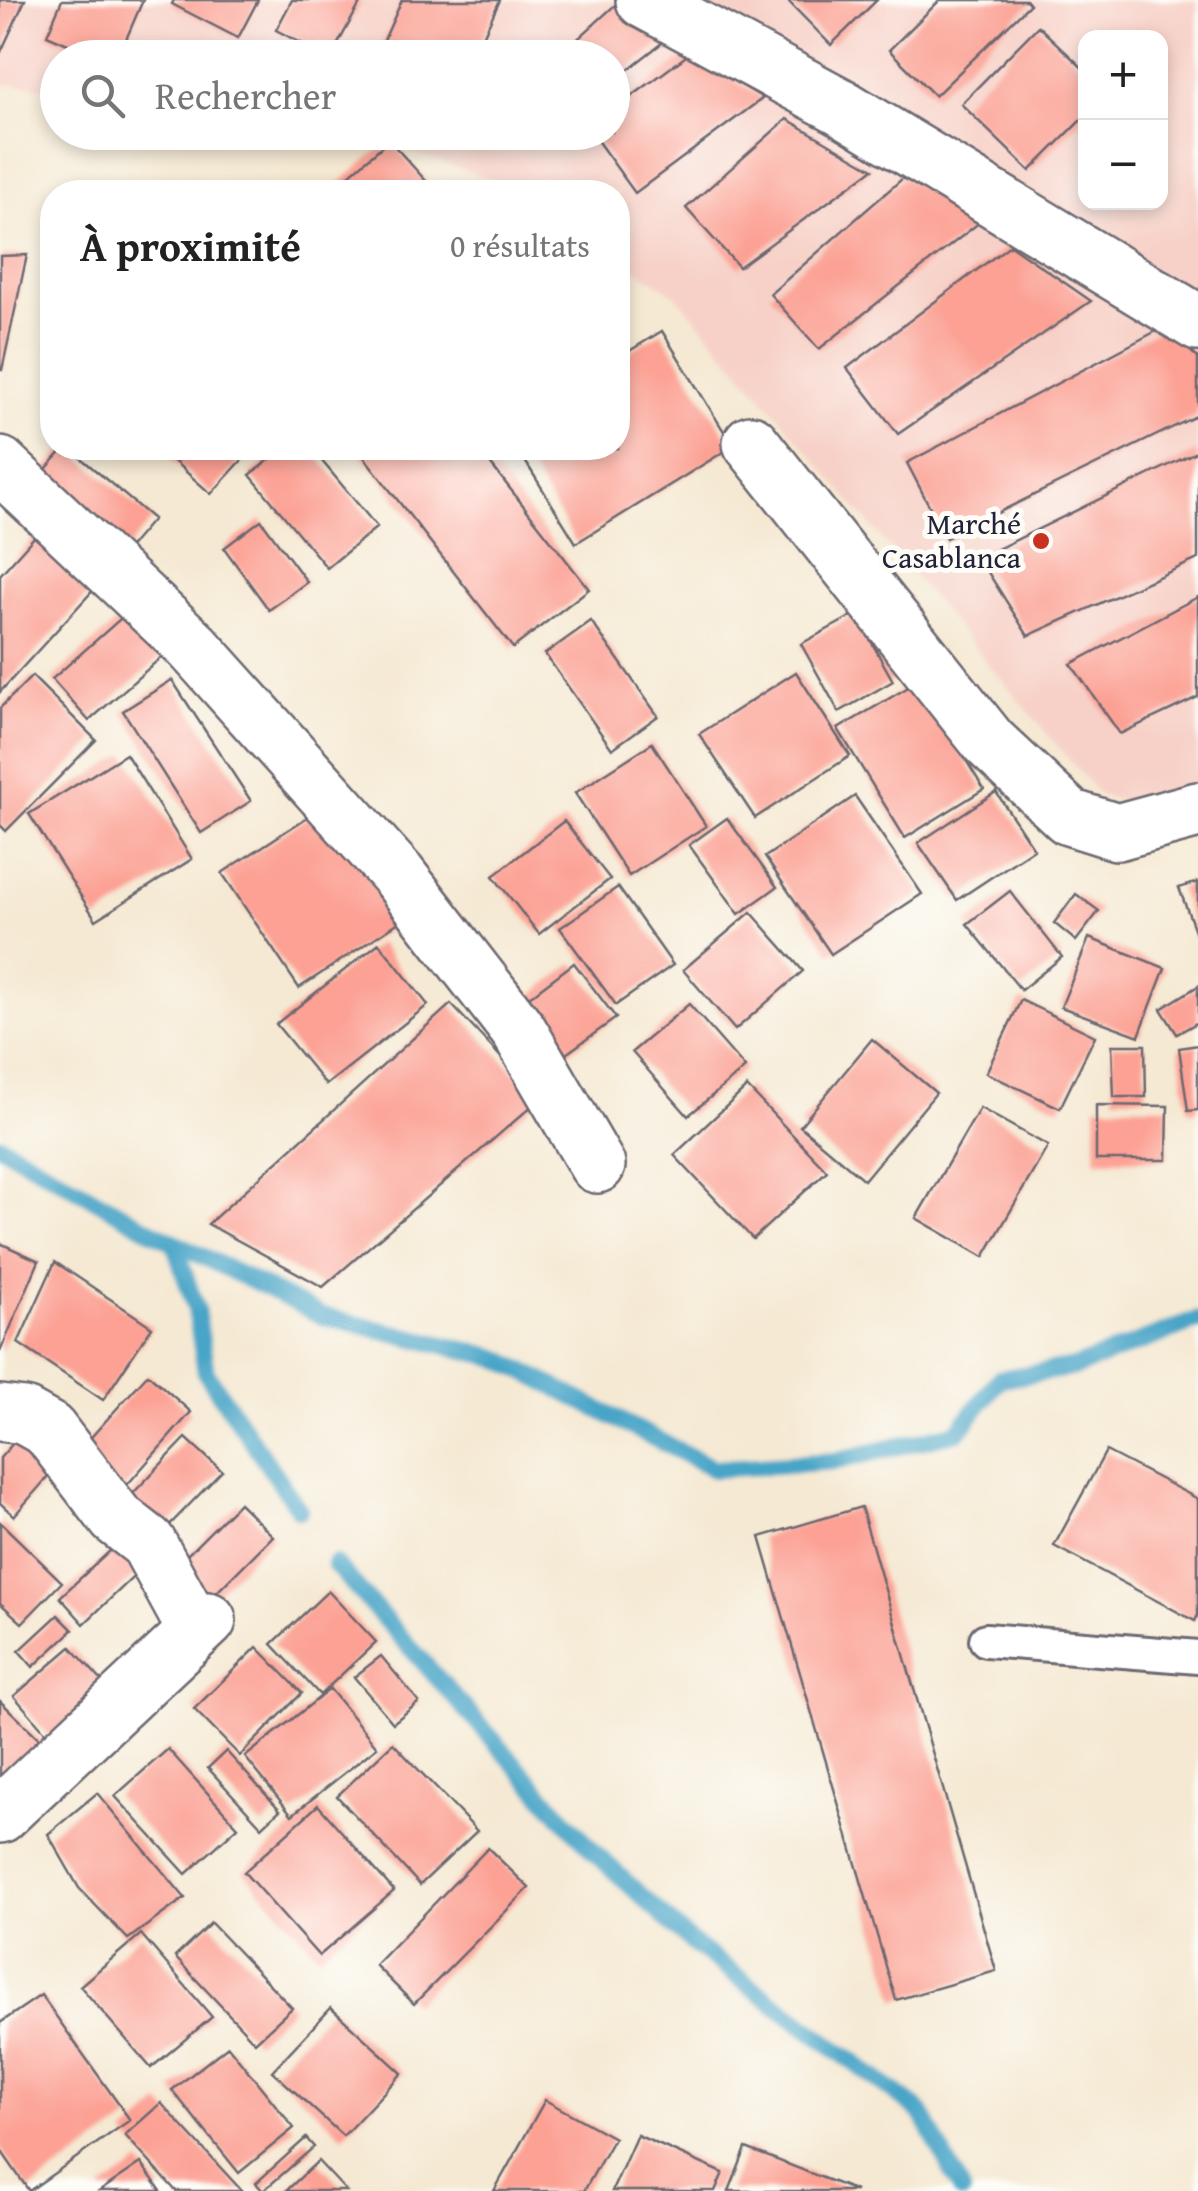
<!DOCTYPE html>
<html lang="fr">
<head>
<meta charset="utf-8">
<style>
  :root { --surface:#fff; --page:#f6f6f6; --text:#222; --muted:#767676; --line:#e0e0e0 }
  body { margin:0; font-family:"Gentium Book Plus",serif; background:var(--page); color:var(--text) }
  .controls { position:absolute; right:30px; top:30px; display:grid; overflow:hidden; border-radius:20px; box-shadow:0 5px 15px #0003 }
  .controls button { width:90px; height:90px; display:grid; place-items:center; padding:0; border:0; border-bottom:2px solid var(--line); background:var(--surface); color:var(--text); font:50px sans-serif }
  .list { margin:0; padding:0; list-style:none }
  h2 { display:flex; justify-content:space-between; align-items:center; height:130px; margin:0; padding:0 40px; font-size:42px }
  h2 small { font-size:32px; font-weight:400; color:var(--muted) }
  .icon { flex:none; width:55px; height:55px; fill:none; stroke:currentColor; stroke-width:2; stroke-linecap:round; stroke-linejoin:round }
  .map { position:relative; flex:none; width:1198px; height:2191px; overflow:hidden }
  .search { position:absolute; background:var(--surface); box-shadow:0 5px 15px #0003; left:40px; top:40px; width:590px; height:110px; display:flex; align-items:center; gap:25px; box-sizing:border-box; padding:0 35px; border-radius:55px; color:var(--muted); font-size:38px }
  .panel { position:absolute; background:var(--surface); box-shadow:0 5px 15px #0003; left:40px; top:180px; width:590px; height:280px; border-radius:40px }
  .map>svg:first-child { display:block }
  .built { fill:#f7d1c8; fill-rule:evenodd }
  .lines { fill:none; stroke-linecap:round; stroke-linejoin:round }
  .stream { stroke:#4aa5c8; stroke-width:18 }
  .building { fill:#fca194 }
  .service-casing { stroke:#6c6870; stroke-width:38 }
  .minor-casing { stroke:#6c6870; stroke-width:60 }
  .service { stroke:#fff; stroke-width:32 }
  .minor { stroke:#fff; stroke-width:55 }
  .poi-dot { fill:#c8321e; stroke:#fdfcf7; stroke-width:4 }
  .labels { text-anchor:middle; stroke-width:10; stroke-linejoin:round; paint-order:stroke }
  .poi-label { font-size:30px; fill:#22223b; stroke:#fdfcf7; text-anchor:end }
</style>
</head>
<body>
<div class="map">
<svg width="1198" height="2191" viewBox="0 0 1198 2191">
  <rect width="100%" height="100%" fill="#fdfcf7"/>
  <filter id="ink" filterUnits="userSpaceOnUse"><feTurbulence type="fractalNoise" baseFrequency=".01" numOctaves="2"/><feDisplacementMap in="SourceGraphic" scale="20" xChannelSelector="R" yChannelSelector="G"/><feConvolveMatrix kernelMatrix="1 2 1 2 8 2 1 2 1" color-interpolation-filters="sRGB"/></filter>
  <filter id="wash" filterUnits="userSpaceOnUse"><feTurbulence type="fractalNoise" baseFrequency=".0048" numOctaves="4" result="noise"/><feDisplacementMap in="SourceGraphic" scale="40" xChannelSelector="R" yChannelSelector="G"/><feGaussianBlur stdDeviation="2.25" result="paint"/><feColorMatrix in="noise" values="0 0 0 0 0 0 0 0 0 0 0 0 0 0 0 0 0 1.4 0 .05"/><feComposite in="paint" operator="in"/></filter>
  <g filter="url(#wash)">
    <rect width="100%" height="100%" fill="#f5e9d3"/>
    <path class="built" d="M 0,0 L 1198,0 L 1198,786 L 1152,809 L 1099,795 L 676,295 L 618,258 L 618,192 L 513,192 L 495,181 L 359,133 L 612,132 L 612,58 L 58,58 L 57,88 L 0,84 ZM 1086,38 L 1160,38 L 1160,202 L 1086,202 Z"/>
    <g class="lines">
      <g class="stream">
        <path d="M 0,1145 L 144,1227 L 322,1316 L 498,1358 L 714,1469 L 836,1461 L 958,1432 L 999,1379 L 1076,1367 L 1198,1320"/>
        <path d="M 174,1242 L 196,1309 L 206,1373 L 299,1510"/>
        <path d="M 335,1564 L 594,1852 L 692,1943 L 921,2112 L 962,2191"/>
      </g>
    </g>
    <g id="blocks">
      <g class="building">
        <path d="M 0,0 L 25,0 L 0,54 Z"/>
        <path d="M 62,0 L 143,0 L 118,58 L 100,58 L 47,35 Z"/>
        <path d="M 174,0 L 258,0 L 238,38 L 172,4 Z"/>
        <path d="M 292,0 L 362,0 L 330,58 L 276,30 Z"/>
        <path d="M 402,0 L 500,0 L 473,58 L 376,58 Z"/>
        <path d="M 787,0 L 877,0 L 831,45 Z"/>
        <path d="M 940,0 L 1026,0 L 1030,4 L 935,96 L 889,50 Z"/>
        <path d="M 615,5 L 667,39 L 612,82 L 612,58 L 557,58 Z"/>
        <path d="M 1038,26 L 1086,71 L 1086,115 L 1030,171 L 961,104 Z"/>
        <path d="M 689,54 L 763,98 L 635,193 L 591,132 L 612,132 L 612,111 Z"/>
        <path d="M 787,119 L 873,169 L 739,267 L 686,208 Z"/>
        <path d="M 389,140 L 436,192 L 336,192 L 333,189 Z"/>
        <path d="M 903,178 L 980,222 L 819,349 L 770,294 Z"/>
        <path d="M 1010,245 L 1091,301 L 898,434 L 847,368 Z"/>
        <path d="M 27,255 L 2,370 L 0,370 L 0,256 Z"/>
        <path d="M 1164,327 L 1198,358 L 1198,415 L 946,538 L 907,463 Z"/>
        <path d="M 662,331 L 733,446 L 576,543 L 517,448 L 618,448 L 618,358 Z"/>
        <path d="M 65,448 L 69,448 L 153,519 L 124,553 L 37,479 Z"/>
        <path d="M 159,448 L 253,448 L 211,494 Z"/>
        <path d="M 284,448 L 311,448 L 377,527 L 327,568 L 250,475 Z"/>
        <path d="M 357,448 L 478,448 L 589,589 L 513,648 Z"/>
        <path d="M 1198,451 L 1198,559 L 1028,636 L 979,558 Z"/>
        <path d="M 261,520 L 307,582 L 269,610 L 224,548 Z"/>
        <path d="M 36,535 L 96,587 L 0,692 L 0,575 Z"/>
        <path d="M 1198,597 L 1198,697 L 1120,734 L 1071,664 Z"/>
        <path d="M 128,612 L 165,654 L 89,721 L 52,679 Z"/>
        <path d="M 856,614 L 893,681 L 839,712 L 801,644 Z"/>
        <path d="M 591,621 L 658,716 L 612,749 L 545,654 Z"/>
        <path d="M 796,672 L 850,756 L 755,818 L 699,734 Z"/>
        <path d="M 32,676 L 96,740 L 6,831 L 0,825 L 0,708 Z"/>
        <path d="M 172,680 L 251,801 L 201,833 L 123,711 Z"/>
        <path d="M 917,682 L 984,789 L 905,838 L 838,729 Z"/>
        <path d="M 652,743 L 706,826 L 629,876 L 575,793 Z"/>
        <path d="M 126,754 L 192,859 L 96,920 L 29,814 Z"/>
        <path d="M 996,792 L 1034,849 L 957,900 L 918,843 Z"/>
        <path d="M 855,796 L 922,894 L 831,954 L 765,857 Z"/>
        <path d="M 323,807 L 399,922 L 299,988 L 222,873 Z"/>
        <path d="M 727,818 L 777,887 L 739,914 L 689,845 Z"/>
        <path d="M 564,821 L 610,879 L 539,934 L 493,876 Z"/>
        <path d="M 1198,882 L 1198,939 L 1179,888 Z"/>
        <path d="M 618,887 L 673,965 L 616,1005 L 560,928 Z"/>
        <path d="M 1010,891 L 1062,957 L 1021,990 L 967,924 Z"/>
        <path d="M 1076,894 L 1099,911 L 1076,941 L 1054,923 Z"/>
        <path d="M 751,912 L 803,971 L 735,1030 L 683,970 Z"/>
        <path d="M 1089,938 L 1165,968 L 1139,1036 L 1061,1007 Z"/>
        <path d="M 379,943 L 428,1005 L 326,1085 L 276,1024 Z"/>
        <path d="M 574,963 L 616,1018 L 566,1054 L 525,1000 Z"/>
        <path d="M 1198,986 L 1198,1022 L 1177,1034 L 1161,1009 Z"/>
        <path d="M 1021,1000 L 1095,1036 L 1060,1108 L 986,1073 Z"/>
        <path d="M 451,1004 L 540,1099 L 323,1287 L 208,1224 Z"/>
        <path d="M 689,1004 L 745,1068 L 688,1116 L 632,1052 Z"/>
        <path d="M 872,1039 L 936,1093 L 864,1180 L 800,1126 Z"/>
        <path d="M 1112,1045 L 1145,1045 L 1146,1097 L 1114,1097 Z"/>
        <path d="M 1198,1045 L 1198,1110 L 1188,1111 L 1179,1048 Z"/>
        <path d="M 747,1087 L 827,1171 L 753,1239 L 674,1155 Z"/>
        <path d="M 1096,1105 L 1168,1106 L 1167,1160 L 1096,1160 Z"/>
        <path d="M 980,1108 L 1048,1146 L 984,1257 L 916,1218 Z"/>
        <path d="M 0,1243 L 39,1261 L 0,1352 Z"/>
        <path d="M 55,1262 L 152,1327 L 103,1400 L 18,1343 Z"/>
        <path d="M 148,1374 L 191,1412 L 120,1493 L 76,1454 Z"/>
        <path d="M 22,1433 L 59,1464 L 14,1516 L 0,1503 L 0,1458 Z"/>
        <path d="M 186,1438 L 222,1471 L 157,1538 L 122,1505 Z"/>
        <path d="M 1106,1451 L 1198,1499 L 1198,1615 L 1195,1621 L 1054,1546 Z"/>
        <path d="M 239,1503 L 273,1536 L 209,1600 L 175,1567 Z"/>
        <path d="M 861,1507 L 996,1971 L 896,2000 L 760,1537 Z"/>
        <path d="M 0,1522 L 62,1582 L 22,1623 L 0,1603 Z"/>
        <path d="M 124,1538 L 148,1563 L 84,1624 L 60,1597 Z"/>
        <path d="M 328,1591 L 376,1642 L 320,1695 L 272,1644 Z"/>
        <path d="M 58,1615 L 73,1630 L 33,1667 L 19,1651 Z"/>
        <path d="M 71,1647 L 111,1691 L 53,1741 L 14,1696 Z"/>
        <path d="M 257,1647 L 302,1693 L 240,1756 L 194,1709 Z"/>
        <path d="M 381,1656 L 419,1702 L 393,1723 L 354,1677 Z"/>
        <path d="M 330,1689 L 377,1747 L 292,1815 L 245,1757 Z"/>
        <path d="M 0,1701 L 47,1746 L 0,1794 Z"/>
        <path d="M 393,1743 L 477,1831 L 420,1885 L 337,1796 Z"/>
        <path d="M 168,1749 L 238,1827 L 186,1874 L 115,1796 Z"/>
        <path d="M 226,1751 L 280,1810 L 262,1827 L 208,1768 Z"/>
        <path d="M 97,1793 L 185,1898 L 128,1939 L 79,1888 L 48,1834 Z"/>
        <path d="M 318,1805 L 394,1891 L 319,1956 L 244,1872 Z"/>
        <path d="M 488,1848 L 529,1888 L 414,2004 L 375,1965 Z"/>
        <path d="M 211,1923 L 292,2008 L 255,2042 L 175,1957 Z"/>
        <path d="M 141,1934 L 212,2017 L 151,2068 L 80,1986 Z"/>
        <path d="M 41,1995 L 130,2120 L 29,2191 L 0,2149 L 0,2023 Z"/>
        <path d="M 331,2008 L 402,2073 L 343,2136 L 272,2071 Z"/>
        <path d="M 228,2046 L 294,2128 L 239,2173 L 172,2090 Z"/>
        <path d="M 545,2100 L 614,2138 L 584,2191 L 494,2191 Z"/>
        <path d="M 161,2103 L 242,2191 L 176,2191 L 125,2135 Z"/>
        <path d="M 637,2135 L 723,2173 L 715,2191 L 612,2191 Z"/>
        <path d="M 306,2138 L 314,2147 L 263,2191 L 256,2183 Z"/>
        <path d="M 746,2148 L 856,2191 L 729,2191 Z"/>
        <path d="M 318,2161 L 346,2191 L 286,2191 Z"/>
        <path d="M 141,2163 L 161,2191 L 100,2191 Z"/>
      </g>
    </g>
  </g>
  <g filter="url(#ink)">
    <use href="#blocks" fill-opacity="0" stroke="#6c6870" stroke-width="2.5"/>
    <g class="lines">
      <defs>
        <path id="service" d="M 986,1640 L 1198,1657"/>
        <g id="minor">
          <path d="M 644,0 L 840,106 L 1198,323"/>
          <path d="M 751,443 L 989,742 L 1069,817 L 1117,832 L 1198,810"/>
          <path d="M 0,465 L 193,647 L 398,875 L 519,1031 L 597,1165"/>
          <path d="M 0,1413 L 24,1416 L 49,1430 L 116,1518 L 148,1543 L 196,1631"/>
          <path d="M 0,1815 L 208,1620"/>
        </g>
      </defs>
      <use href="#service" class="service-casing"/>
      <use href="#minor" class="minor-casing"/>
      <use href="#service" class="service"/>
      <use href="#minor" class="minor"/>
    </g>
  </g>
  <circle class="poi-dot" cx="1041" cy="541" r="10"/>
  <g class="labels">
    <g class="poi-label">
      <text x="1021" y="534">Marché<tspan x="1021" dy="34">Casablanca</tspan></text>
    </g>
  </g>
</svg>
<div class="controls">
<button>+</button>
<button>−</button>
</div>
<div class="search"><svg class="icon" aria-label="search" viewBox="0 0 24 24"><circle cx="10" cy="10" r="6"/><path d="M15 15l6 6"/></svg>Rechercher</div>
<section class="panel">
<h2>À proximité<small>0 résultats</small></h2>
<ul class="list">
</ul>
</section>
</div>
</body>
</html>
